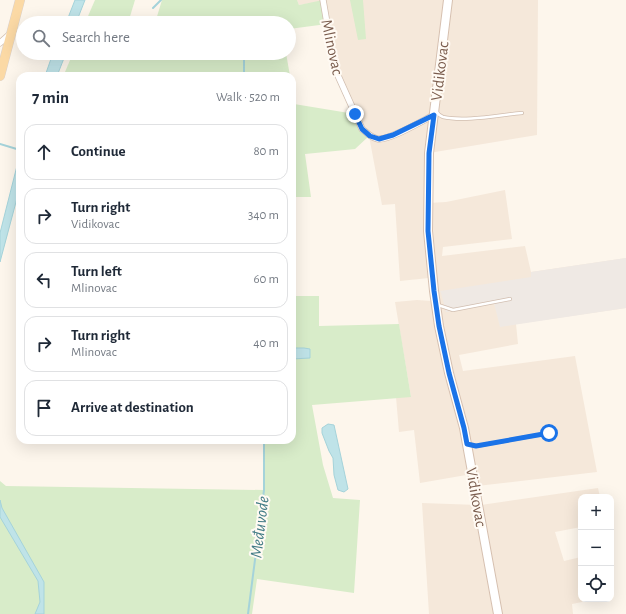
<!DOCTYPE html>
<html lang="en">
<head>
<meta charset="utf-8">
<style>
  :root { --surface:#fff; --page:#f6f6f7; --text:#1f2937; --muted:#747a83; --line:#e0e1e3 }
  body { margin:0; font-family:"Alegreya Sans",sans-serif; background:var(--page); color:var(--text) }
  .controls { position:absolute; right:12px; bottom:12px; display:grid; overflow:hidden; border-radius:8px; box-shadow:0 4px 16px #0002 }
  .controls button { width:36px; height:36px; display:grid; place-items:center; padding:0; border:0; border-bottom:1px solid var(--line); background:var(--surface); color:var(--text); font:20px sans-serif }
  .stop { position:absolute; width:12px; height:12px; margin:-9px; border:3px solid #1a73e8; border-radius:50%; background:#fff }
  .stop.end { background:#1a73e8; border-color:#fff; box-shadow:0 1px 4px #0008 }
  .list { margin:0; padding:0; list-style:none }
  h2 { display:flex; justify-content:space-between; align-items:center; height:52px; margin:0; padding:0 16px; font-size:17px }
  h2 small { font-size:13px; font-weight:400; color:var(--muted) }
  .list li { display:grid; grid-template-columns:26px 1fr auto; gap:12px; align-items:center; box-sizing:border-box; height:56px; margin:0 8px 8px; padding:0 8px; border:1px solid var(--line); border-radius:12px }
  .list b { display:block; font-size:15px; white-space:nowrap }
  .list p { margin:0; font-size:13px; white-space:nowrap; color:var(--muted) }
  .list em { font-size:13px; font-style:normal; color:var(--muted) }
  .icon { flex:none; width:22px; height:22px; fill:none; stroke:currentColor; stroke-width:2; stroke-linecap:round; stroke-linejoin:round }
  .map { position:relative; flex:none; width:626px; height:614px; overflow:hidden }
  .search { position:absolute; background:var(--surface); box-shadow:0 4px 16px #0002; left:16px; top:16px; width:280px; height:44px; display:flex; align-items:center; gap:10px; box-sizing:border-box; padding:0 14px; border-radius:22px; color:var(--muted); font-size:15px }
  .panel { position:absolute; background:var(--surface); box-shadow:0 4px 16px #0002; left:16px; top:72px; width:280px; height:372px; border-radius:12px }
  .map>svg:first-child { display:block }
  .residential { fill:#f5e8da }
  .industrial { fill:#efe9e4 }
  .green { fill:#d8ecc9 }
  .water { fill:#bfe3e8; stroke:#a5d3da }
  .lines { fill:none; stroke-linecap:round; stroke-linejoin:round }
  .stream { stroke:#a5d3da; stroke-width:2 }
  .lane-casing { stroke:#d1beb0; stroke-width:4 }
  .street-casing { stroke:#d1beb0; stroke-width:7 }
  .secondary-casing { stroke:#d6c0b0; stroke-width:10 }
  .primary-casing { stroke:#dad1cd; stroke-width:10 }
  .lane { stroke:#fff; stroke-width:2.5 }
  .street { stroke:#fff; stroke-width:5.5 }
  .secondary { stroke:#fff; stroke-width:8 }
  .primary { stroke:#fbd9a5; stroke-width:9 }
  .route { stroke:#1a73e8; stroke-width:5 }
  .labels { text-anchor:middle; stroke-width:4; stroke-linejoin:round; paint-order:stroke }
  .street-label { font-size:16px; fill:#7a5c4d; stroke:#fffaf3 }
  .water-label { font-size:17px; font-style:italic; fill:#437c86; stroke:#fffaf3 }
</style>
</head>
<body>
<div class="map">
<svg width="626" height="614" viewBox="0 0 626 614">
  <rect width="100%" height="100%" fill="#fdf6ec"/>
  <path class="residential" d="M 297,0 L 538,0 L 537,135 L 429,153 L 428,203 L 446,202 L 505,190 L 512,239 L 443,247 L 442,256 L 525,246 L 531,272 L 626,258 L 626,308 L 516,324 L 518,344 L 459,355 L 463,371 L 575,356 L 597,472 L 477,486 L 481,505 L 598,488 L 600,497 L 581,497 L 581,527 L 555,532 L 564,561 L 581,557 L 581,599 L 597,599 L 572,604 L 573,614 L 429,614 L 422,503 L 478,505 L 472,474 L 420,483 L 414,430 L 399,432 L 396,397 L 411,397 L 395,302 L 417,300 L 432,301 L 429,278 L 400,281 L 395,204 L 382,205 L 369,136 L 342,87 L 335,69 L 323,1 L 299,5 Z"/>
  <path class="industrial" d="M 626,258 L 626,308 L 500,327 L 494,303 L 446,312 L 441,293 L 440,291 L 531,277 L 531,272 Z"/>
  <g class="green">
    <path d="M 95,0 L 135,0 L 128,23 L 85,23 Z"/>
    <path d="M 162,0 L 297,0 L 299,5 L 323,0 L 327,24 L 289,29 L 289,23 L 155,23 Z"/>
    <path d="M 350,0 L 363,0 L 366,39 L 358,40 Z"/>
    <path d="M 73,53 L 286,53 L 290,76 L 127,76 L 65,72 Z"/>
    <path d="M 292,93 L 294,104 L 355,114 L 369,136 L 355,149 L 305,154 L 311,197 L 292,197 Z"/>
    <path d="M 292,296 L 319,296 L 319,326 L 399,324 L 411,397 L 312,405 L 323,465 L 333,498 L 360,500 L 354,593 L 257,579 L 252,614 L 0,614 L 0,481 L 6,486 L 264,490 L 263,440 L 292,440 Z"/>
  </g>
  <g class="water">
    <path d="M 75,0 L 85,0 L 76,23 L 66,23 Z"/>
    <path d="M 53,53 L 66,53 L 57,76 L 45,76 Z"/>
    <path d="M 20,154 L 20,187 L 0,262 L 0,233 Z"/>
    <path d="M 294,348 L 304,348 L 310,349 L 310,358 L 292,359 L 292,350 Z"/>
    <path d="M 328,424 L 334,425 L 348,489 L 344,492 L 338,490 L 334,475 L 333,458 L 329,451 L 322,433 L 322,428 Z"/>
    <path d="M 0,500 L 2,508 L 44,582 L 44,614 L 35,614 L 40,602 L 38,581 L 0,517 Z"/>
  </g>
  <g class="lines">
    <g class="stream">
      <path d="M 153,8 L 161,0"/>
      <path d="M 244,53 L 244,76"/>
      <path d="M 0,144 L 20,150"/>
      <path d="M 248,614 L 264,490 L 264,440"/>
    </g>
    <defs>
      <g id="lane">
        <path d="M 436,111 C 438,114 440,116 443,117 C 465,122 499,115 522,113"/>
        <path d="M 438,305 L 453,310 L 510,299"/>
        <path d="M 468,444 L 477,446 L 549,433"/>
      </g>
      <g id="street">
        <path d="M 323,0 L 335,69 L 362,129 C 367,133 371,138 378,139 C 390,140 422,121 434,115"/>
        <path d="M 0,43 L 10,34"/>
      </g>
      <path id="secondary" d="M 448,0 L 429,153 L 428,231 L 434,291 L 439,326 L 449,373 L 464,428 L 498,614"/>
      <path id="primary" d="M 0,76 L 20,0"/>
    </defs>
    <use href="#lane" class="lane-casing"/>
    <use href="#street" class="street-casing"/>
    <use href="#secondary" class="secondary-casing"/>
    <use href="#primary" class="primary-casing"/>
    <use href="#lane" class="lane"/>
    <use href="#street" class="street"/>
    <use href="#secondary" class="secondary"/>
    <use href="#primary" class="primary"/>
  </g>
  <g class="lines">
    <path class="route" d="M 355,114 L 362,129 L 370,136 L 379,139 L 393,135 L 434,115 L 429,153 L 428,231 L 434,291 L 439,326 L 449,373 L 464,428 L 467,444 L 476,446 L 549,433"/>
  </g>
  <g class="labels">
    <g class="street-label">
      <text transform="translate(333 47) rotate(78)" y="6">Mlinovac</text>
      <text transform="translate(439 71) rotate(-83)" y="6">Vidikovac</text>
      <text transform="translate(477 497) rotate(80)" y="6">Vidikovac</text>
    </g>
    <g class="water-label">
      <text transform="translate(259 527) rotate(-83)" y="6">Međuvode</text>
    </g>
  </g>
</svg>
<div class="controls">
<button>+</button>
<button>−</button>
<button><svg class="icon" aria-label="locate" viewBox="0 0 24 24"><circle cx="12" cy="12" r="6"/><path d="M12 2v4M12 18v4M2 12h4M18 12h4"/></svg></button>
</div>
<div class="stop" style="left:549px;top:433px"></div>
<div class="stop end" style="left:355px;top:114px"></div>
<div class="search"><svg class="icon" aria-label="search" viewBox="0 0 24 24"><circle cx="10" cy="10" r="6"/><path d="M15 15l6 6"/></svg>Search here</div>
<section class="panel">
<h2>7 min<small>Walk · 520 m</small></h2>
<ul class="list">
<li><svg class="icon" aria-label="ahead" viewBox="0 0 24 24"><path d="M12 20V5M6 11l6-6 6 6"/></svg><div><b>Continue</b></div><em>80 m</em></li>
<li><svg class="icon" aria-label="right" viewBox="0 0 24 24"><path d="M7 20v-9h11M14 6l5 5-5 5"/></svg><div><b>Turn right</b><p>Vidikovac</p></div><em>340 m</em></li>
<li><svg class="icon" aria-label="left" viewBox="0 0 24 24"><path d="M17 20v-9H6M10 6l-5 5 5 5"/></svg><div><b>Turn left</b><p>Mlinovac</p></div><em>60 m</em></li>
<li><svg class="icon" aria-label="right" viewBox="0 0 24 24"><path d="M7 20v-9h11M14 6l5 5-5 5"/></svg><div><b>Turn right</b><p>Mlinovac</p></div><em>40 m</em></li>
<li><svg class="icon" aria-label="arrive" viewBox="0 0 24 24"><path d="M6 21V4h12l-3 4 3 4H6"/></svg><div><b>Arrive at destination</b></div></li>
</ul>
</section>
</div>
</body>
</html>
